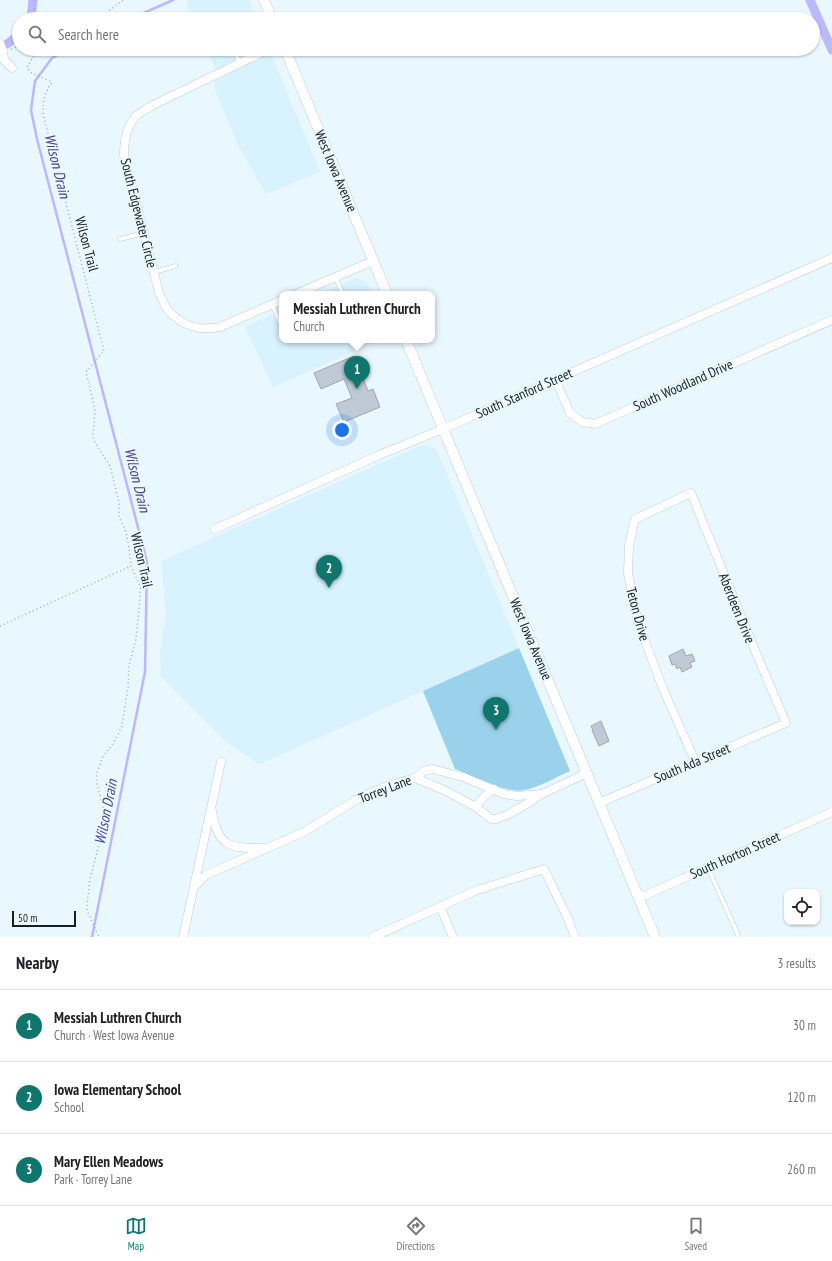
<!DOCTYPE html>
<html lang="en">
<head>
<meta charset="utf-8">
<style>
  :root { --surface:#fff; --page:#f6f6f6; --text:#202124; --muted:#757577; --line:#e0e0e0; --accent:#0f766e }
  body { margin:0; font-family:"PT Sans Narrow",sans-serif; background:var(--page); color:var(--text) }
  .controls { position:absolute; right:12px; bottom:12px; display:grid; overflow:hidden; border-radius:8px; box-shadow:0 1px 3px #0004 }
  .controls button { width:36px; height:36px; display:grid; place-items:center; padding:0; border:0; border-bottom:1px solid var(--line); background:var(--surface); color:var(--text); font:20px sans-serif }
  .scale { position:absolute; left:12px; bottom:10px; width:64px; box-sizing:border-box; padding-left:4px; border:2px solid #181e21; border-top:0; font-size:11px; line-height:14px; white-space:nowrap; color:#181e21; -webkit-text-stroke:3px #e9f7fe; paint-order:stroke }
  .you { position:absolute; left:342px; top:430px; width:14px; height:14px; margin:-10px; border:3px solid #fff; border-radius:50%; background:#1a73e8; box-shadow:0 0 0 6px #1a73e833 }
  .badge { display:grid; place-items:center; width:26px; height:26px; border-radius:50%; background:var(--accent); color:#fff; font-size:13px; font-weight:700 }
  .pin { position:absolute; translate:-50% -33px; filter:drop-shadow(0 1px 2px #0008) }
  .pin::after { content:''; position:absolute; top:21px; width:14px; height:12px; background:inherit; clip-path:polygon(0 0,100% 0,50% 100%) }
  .popup { position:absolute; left:279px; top:291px; width:156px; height:52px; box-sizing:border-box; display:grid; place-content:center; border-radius:8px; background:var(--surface); filter:drop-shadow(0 1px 3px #0005); font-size:13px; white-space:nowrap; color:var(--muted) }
  .popup b { font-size:15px; color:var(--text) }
  .popup::after { content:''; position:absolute; left:50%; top:100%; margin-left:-8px; border:8px solid transparent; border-top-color:var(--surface) }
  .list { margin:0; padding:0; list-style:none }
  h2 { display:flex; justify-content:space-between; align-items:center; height:52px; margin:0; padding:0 16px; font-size:17px }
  h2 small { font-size:13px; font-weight:400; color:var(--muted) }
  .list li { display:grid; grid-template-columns:26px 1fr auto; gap:12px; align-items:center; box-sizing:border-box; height:72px; padding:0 16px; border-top:1px solid var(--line) }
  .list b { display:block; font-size:15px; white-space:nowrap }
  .list p { margin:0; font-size:13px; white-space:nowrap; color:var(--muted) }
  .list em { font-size:13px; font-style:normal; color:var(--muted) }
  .icon { flex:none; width:22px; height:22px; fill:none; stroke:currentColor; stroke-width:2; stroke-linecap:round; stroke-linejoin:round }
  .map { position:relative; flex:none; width:832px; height:937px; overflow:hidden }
  .search { position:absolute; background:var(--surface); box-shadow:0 1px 3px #0004; left:12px; right:12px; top:12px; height:44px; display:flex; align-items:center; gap:10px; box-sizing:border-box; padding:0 14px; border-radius:22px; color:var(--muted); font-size:15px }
  .sheet { height:268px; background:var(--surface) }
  nav { display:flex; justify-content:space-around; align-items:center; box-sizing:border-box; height:56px; border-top:1px solid var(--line); background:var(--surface); font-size:11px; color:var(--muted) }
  nav a { display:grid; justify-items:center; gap:2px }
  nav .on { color:var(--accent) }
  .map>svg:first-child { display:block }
  .built { fill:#d8f2fe }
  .green { fill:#9ad2eb }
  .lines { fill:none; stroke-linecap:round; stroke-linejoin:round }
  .stream { stroke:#bbb8fc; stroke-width:2.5 }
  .canal { stroke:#bbb8fc; stroke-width:9 }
  .building { fill:#c0cad7; stroke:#9ca6b3 }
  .service-casing { stroke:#bdcfd7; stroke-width:5 }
  .minor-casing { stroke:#bdcfd7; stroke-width:9 }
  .tertiary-casing { stroke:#bdcfd7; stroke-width:11 }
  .path { stroke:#a3afb4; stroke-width:1.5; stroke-dasharray:1 3; stroke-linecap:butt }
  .service { stroke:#fff; stroke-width:4 }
  .minor { stroke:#fff; stroke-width:8 }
  .tertiary { stroke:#fff; stroke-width:10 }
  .labels { text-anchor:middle; stroke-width:3.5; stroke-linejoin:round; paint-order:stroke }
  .street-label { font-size:14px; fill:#181e21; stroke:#e9f7fe }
  .water-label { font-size:15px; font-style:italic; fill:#4d4291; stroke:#e9f7fe }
</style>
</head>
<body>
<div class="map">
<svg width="832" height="937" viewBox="0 0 832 937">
  <rect width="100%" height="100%" fill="#e9f7fe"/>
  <g class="built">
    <path d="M 188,0 L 249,0 L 257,19 L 193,19 L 186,1 Z"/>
    <path d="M 206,49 L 269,49 L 320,172 L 266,194 L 238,145 L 214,87 L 215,68 Z"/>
    <path d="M 355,278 L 367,282 L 372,294 L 319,294 Z"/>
    <path d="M 282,310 L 282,340 L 379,340 L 273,387 L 245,327 Z"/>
    <path d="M 422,445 L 434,448 L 437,450 L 519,648 L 260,764 L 229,744 L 161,676 L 160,651 L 166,615 L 161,561 Z"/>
  </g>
  <path class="green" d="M 519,648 L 570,771 C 556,777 540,787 525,790 C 506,794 473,776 455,769 L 423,691 Z"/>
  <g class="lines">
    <g class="stream">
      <path d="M 130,19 L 173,0"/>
      <path d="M 69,49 L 52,58 L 35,81 L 31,110 L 37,139 L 147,562 L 145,672 L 92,937"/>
    </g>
    <g class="canal">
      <path d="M 810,0 L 832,50"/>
      <path d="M 31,19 L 33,0"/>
      <path d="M 7,44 L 19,35"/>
    </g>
  </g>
  <g class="building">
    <path d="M 354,356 L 368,391 L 373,389 L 380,407 L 344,422 L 336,404 L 352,398 L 344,379 L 321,389 L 314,373 Z"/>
    <path d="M 683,649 L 686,656 L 692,654 L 695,661 L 690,663 L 692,667 L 682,672 L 680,667 L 677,669 L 675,664 L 672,665 L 669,656 Z"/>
    <path d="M 601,721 L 609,741 L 599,746 L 592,730 L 593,730 L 591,726 Z"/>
  </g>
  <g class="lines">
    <defs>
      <g id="service">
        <path d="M 233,49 L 240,63"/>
        <path d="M 120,239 L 144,233"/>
        <path d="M 154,272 L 176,266"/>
        <path d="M 335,277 L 343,294"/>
        <path d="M 272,304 L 282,328"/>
        <path d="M 708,868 L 739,937"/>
      </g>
      <g id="minor">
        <path d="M 0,43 L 3,51 L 4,60 L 12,68"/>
        <path d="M 269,49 L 149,107 C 145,110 139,113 136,116 C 126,127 124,142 124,155 L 159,293 C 162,298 164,305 168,310 C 181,326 200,331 220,327 L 282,300"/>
        <path d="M 296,294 L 373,261"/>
        <path d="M 555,379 L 570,413 L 582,422 L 595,424 L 832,320"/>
        <path d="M 215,529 L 379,455 L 443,429 L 832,258"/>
        <path d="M 415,778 L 444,790 L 476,807 L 491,819 L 496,819 L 507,815 L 530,802 L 540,795"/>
        <path d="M 599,803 L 786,723 L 759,660 L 691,493 L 635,519 L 629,545 L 628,573 L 638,623 L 664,691 L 695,761"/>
        <path d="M 476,807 C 481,799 486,794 494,789"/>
        <path d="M 212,811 C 217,846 230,849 263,848"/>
        <path d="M 194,887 L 206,875 L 304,832 L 356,800 L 370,793 L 390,785 L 415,778 L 424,771 L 432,769 L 463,777 L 504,794 L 517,796 L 542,794 L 587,773"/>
        <path d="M 639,898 L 832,812"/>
        <path d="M 440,906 L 453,937"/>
        <path d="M 183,937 L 221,762"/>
        <path d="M 373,937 L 477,890 L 544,869 L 569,921 L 575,937"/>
      </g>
      <g id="tertiary">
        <path d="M 264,0 L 272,19"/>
        <path d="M 285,49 L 387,294"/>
        <path d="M 406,340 L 655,937"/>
      </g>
    </defs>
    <use href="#service" class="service-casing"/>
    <use href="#minor" class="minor-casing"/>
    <use href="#tertiary" class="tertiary-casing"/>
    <g class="path">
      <path d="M 34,0 L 35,19"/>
      <path d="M 96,19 L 101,17 L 123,0"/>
      <path d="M 11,49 L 19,46"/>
      <path d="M 38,49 L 27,67 L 30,72 L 52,82 C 44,94 43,100 43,114 L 104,351 L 86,372 L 93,401 L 95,413 L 93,434 L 94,441 L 110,466 L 119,502 L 119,517 L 126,532 L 129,548 L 131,566 L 140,586 L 140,598 L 136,639 L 129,666 L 128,687 L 122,726 L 118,735 L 110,748 L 103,756 L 97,773 L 97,783 L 103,808 L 103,829 L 90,879 L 87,905 L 88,913 L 99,937"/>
      <path d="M 0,626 L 131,566"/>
    </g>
    <use href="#service" class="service"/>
    <use href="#minor" class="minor"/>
    <use href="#tertiary" class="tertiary"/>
  </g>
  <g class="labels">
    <g class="street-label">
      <text transform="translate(336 171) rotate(67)" y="5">West Iowa Avenue</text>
      <text transform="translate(139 213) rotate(76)" y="5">South Edgewater Circle</text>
      <text transform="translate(87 244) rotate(75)" y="5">Wilson Trail</text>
      <text transform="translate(683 385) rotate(-24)" y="5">South Woodland Drive</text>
      <text transform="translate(524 393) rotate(-24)" y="5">South Stanford Street</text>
      <text transform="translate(142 560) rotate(77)" y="5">Wilson Trail</text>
      <text transform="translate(737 608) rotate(68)" y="5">Aberdeen Drive</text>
      <text transform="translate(638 614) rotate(75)" y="5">Teton Drive</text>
      <text transform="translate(531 639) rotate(67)" y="5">West Iowa Avenue</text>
      <text transform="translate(692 763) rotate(-23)" y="5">South Ada Street</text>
      <text transform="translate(385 789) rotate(-21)" y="5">Torrey Lane</text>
      <text transform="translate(735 855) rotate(-24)" y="5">South Horton Street</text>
    </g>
    <g class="water-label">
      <text transform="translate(57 166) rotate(76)" y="5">Wilson Drain</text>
      <text transform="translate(137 480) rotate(76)" y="5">Wilson Drain</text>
      <text transform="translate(106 812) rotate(-79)" y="5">Wilson Drain</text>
    </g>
  </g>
</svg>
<div class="controls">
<button><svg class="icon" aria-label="locate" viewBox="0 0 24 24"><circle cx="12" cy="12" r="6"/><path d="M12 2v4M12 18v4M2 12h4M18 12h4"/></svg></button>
</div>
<div class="scale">50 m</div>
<div class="you"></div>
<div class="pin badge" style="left:357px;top:389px">1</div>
<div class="popup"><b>Messiah Luthren Church</b>Church</div>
<div class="pin badge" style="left:329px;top:588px">2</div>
<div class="pin badge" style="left:496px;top:730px">3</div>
<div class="search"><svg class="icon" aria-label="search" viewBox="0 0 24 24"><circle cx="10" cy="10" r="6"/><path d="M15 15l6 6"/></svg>Search here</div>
</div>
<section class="sheet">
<h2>Nearby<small>3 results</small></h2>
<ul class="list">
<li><span class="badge">1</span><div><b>Messiah Luthren Church</b><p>Church · West Iowa Avenue</p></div><em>30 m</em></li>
<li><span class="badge">2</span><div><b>Iowa Elementary School</b><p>School</p></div><em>120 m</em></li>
<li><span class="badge">3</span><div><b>Mary Ellen Meadows</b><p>Park · Torrey Lane</p></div><em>260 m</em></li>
</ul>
</section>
<nav>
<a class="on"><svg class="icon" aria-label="map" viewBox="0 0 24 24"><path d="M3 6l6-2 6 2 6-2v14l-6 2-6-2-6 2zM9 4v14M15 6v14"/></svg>Map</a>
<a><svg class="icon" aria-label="directions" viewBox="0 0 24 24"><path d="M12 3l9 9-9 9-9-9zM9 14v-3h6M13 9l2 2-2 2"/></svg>Directions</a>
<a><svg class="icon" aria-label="saved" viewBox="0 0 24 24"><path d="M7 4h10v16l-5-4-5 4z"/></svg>Saved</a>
</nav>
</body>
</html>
